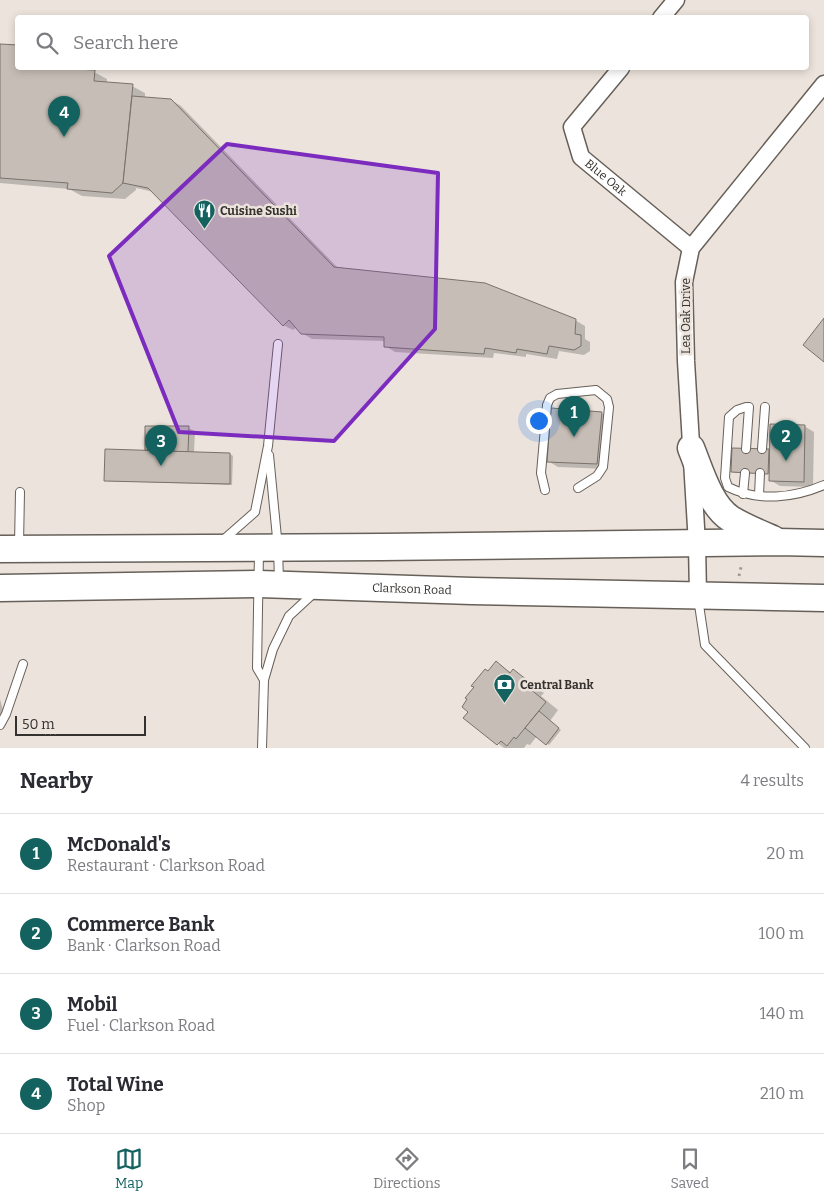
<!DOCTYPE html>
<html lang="en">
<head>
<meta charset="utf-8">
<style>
  :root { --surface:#fff; --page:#f2f2f3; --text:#2b2b33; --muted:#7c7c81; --line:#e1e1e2; --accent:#13625f }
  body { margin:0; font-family:Bitter,serif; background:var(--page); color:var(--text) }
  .scale { position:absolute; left:15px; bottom:12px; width:131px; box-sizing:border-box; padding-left:5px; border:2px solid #34312e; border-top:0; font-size:14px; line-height:18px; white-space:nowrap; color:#34312e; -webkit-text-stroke:4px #ece4dc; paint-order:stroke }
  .you { position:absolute; left:538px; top:420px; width:18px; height:18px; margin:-12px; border:4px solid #fff; border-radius:50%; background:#1a73e8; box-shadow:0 0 0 8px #1a73e833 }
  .badge { display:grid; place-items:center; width:32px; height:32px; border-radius:50%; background:var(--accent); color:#fff; font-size:16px; font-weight:700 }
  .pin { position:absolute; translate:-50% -41px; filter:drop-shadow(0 1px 2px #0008) }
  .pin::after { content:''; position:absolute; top:26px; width:18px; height:15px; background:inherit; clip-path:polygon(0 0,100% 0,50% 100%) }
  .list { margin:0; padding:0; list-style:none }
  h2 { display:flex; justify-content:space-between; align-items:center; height:65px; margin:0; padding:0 20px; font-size:21px }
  h2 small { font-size:16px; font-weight:400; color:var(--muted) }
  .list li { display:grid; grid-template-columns:32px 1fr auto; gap:15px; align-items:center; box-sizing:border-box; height:80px; padding:0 20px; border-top:1px solid var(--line) }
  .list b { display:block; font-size:19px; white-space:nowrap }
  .list p { margin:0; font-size:16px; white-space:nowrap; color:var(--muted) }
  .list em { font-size:16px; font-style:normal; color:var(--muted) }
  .icon { flex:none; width:28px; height:28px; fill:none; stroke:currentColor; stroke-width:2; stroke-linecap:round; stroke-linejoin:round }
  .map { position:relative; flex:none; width:824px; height:748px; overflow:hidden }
  .search { position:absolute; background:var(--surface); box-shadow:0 2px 8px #0003; left:15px; right:15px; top:15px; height:55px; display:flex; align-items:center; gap:12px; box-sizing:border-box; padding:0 18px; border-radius:5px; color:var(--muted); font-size:19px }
  .sheet { height:385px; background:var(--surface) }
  nav { display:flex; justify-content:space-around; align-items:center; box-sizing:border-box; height:70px; border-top:1px solid var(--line); background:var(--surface); font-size:14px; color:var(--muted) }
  nav a { display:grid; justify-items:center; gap:2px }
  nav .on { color:var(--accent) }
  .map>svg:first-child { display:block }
  .shadow { fill:#0003 }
  .building { fill:#c6beb6; stroke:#79726b }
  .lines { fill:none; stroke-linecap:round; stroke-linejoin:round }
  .service-casing { stroke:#676059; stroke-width:10 }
  .minor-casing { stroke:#676059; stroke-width:19 }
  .primary-casing { stroke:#676059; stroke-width:29 }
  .path { stroke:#a29c96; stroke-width:3; stroke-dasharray:2.5 4; stroke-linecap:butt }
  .service { stroke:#fff; stroke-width:8 }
  .minor { stroke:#fff; stroke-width:16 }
  .primary { stroke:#fff; stroke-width:26 }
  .marked { fill:#7b2cbf; fill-opacity:0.2; stroke:#7b2cbf; stroke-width:4; stroke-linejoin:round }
  .labels { text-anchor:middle; stroke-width:5; stroke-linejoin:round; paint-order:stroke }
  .street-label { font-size:12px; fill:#34312e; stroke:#ece4dc }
  .poi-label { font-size:12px; font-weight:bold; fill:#34312e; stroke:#ece4dc; text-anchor:start }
</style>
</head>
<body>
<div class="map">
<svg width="824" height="748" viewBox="0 0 824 748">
  <rect width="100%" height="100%" fill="#ece4dc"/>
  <g class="shadow">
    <path d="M 0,45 L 18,68 L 88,68 L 88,71 L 94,72 L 107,79 L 107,84 L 132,86 L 145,93 L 145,98 L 171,100 L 181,106 L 339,269 L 575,320 L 585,326 L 585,339 L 590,342 L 590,351 L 584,355 L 559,351 L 557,359 L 526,354 L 526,357 L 494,353 L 493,358 L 395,352 L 385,346 L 385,341 L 312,339 L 302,333 L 297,327 L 293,330 L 283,325 L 154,192 L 136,188 L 136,190 L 125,199 L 82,196 L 69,189 L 0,183 Z"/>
    <path d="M 601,413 L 611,419 L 606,469 L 558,467 L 548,461 Z"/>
    <path d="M 804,426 L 814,432 L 813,487 L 780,486 L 770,480 L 770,474 L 735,473 L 733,472 L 768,450 L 771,452 Z"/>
    <path d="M 146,427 L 188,428 L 195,431 L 194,453 L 230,454 L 233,456 L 232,485 L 108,481 L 105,480 L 146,452 Z"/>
    <path d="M 496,663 L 512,673 L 513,671 L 526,678 L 544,693 L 541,696 L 558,710 L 550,721 L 561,730 L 549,745 L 537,736 L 530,745 L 527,744 L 524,748 L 504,748 L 465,718 L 470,712 L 489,672 Z"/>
    <path d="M 0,699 L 3,710 L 0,715 Z"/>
  </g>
  <g class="building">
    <path d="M 0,44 L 18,45 L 18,68 L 75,68 L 75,69 L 95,70 L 94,81 L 133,84 L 123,183 L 112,193 L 67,189 L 68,183 L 0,178 Z"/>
    <path d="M 132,96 L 171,99 L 334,267 L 485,283 L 576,319 L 575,334 L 581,335 L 581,346 L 574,350 L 549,346 L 547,354 L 517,349 L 516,353 L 485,348 L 484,354 L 384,347 L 384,337 L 301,334 L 289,320 L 283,326 L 148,188 L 123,183 Z"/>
    <path d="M 824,318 L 824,362 L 803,345 Z"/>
    <path d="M 551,408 L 602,412 L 597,464 L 547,462 Z"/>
    <path d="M 770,424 L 805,425 L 804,482 L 769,481 Z"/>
    <path d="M 145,426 L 189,426 L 188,452 L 145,450 Z"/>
    <path d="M 732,448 L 769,449 L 768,474 L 731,472 Z"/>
    <path d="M 105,449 L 230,453 L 230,484 L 104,481 Z"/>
    <path d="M 496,661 L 510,673 L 513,669 L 532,684 L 529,688 L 546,702 L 516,739 L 514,737 L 507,746 L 501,741 L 497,745 L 463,718 L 468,712 L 462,707 L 467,699 L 465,698 L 474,687 L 471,686 L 485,669 L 488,671 Z"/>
    <path d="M 539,711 L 559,728 L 546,745 L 525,728 Z"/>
  </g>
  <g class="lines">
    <defs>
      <g id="service">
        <path d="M 746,407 L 737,410 L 729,417 L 725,478 L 728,487 C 758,502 794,498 824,485"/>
        <path d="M 746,449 L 749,407"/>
        <path d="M 762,449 L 765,407"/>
        <path d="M 269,455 L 278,548 L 279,581"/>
        <path d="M 545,490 L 541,473 L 547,405 L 550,398 L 557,394 L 596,390 L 607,399 L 609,407 L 603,467 L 597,476 L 578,488"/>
        <path d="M 743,494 L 745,473"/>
        <path d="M 759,495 L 760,473"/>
        <path d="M 222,541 L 255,512 L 268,446 L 278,344"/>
        <path d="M 19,545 L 20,492"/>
        <path d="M 259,552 L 257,668 L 264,680"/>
        <path d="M 698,598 L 705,645 L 805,748"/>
        <path d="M 0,725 L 6,714 L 23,664"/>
        <path d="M 262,748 L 264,680 L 273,649 L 289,616 L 315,592"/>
      </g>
      <g id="minor">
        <path d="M 661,18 L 676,0"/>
        <path id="s1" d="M 621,68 L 572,127 L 581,157 L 691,248"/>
        <path d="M 698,595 L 697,544 L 686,361 L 684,282 L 691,248 L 824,84"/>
      </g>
      <g id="primary">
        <path d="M 691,448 C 700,470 710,506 731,519 C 744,527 759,533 773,539"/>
        <path d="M 0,549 L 382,547 L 778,542 L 824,543"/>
        <path id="s2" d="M 0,588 L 259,584 L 472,591 L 824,598"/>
      </g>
    </defs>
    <use href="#service" class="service-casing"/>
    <use href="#minor" class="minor-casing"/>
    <use href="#primary" class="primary-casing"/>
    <path class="path" d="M 739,576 L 741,567"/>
    <use href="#service" class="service"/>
    <use href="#minor" class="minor"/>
    <use href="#primary" class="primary"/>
  </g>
  <path class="marked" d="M 227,144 L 438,173 L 435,329 L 334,441 L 179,432 L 109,256 Z"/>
  <defs>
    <symbol id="restaurant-pin" viewBox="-11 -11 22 30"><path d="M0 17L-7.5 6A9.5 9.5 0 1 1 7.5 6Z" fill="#13625f" stroke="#ece4dc"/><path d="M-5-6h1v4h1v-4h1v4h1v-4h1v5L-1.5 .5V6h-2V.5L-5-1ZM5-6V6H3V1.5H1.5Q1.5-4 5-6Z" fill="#fff"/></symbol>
    <symbol id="bank-pin" viewBox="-11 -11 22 30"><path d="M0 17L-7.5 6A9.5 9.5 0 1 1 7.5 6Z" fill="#13625f" stroke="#ece4dc"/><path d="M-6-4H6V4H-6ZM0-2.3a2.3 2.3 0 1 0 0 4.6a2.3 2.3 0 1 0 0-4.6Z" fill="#fff"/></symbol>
  </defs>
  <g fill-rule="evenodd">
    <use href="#restaurant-pin" x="192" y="198" width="25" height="34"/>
    <use href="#bank-pin" x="492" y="672" width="25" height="34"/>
  </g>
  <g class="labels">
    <g class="street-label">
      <text dy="4" stroke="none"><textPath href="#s1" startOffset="140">Blue Oak</textPath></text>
      <text transform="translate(686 316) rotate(-90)" y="4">Lea Oak Drive</text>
      <text dy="4" stroke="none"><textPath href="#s2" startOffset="412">Clarkson Road</textPath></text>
    </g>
    <g class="poi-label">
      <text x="220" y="215">Cuisine Sushi</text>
      <text x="520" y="689">Central Bank</text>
    </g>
  </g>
</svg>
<div class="scale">50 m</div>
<div class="you"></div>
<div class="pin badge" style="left:574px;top:437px">1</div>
<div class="pin badge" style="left:786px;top:461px">2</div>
<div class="pin badge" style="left:161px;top:466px">3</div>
<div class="pin badge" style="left:64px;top:137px">4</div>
<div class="search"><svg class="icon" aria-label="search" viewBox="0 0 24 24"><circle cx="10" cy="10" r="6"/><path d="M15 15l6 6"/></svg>Search here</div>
</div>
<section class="sheet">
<h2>Nearby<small>4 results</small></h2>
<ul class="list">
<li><span class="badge">1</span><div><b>McDonald's</b><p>Restaurant · Clarkson Road</p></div><em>20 m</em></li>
<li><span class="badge">2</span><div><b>Commerce Bank</b><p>Bank · Clarkson Road</p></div><em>100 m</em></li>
<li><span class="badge">3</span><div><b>Mobil</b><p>Fuel · Clarkson Road</p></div><em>140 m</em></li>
<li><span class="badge">4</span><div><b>Total Wine</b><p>Shop</p></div><em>210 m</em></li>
</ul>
</section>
<nav>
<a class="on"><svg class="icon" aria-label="map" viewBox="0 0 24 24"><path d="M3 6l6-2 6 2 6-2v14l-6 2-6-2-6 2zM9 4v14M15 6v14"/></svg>Map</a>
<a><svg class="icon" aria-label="directions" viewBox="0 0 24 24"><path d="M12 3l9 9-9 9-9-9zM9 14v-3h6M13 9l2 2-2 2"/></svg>Directions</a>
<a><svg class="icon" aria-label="saved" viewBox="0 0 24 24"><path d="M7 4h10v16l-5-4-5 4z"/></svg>Saved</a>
</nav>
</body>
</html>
